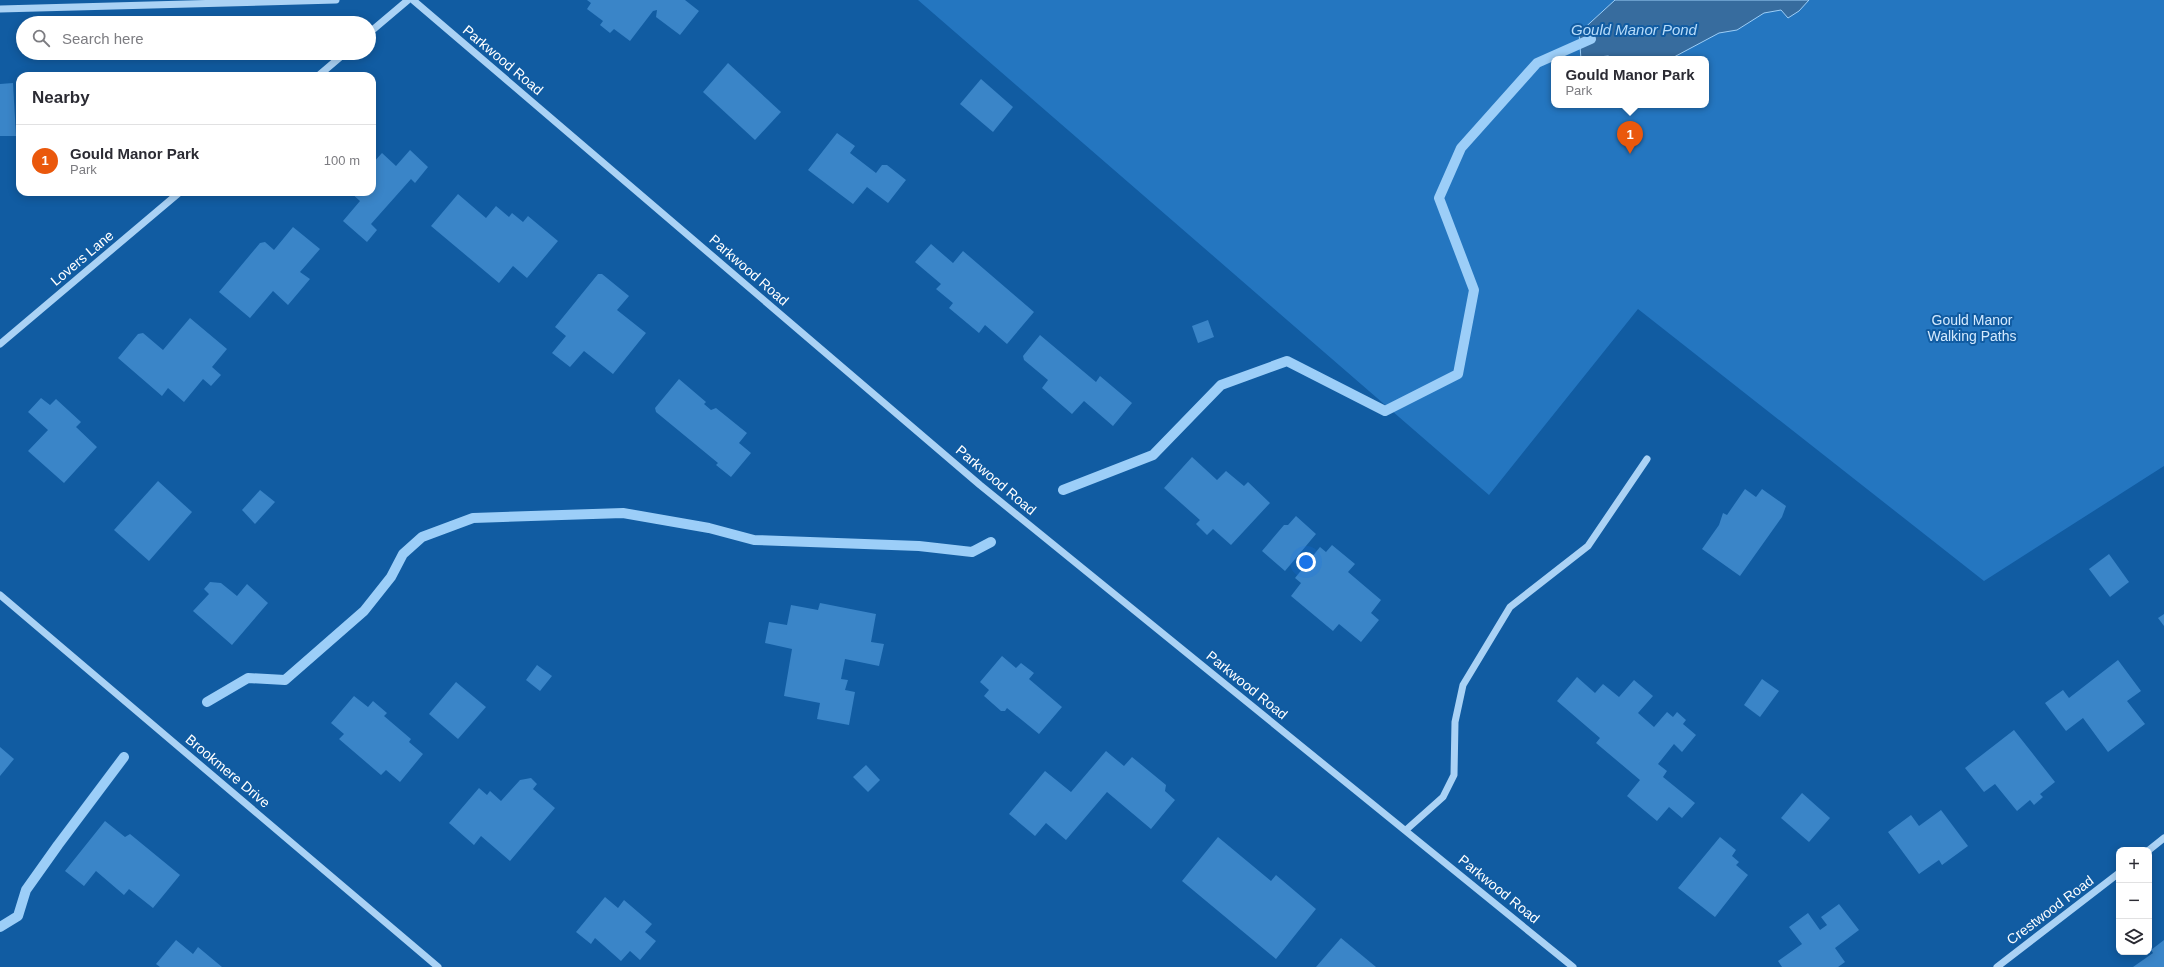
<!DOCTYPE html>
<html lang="en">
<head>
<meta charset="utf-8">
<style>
  :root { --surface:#fff; --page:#f7f7f7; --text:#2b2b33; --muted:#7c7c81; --line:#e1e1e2; --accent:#ea580c }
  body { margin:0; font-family:Arial,sans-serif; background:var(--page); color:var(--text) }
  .controls { position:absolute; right:12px; bottom:12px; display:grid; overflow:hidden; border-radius:8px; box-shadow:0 2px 10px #0003 }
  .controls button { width:36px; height:36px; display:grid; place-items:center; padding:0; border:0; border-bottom:1px solid var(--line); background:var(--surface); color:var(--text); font:20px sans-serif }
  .you { position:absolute; left:1306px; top:562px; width:14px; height:14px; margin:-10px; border:3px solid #fff; border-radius:50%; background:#1a73e8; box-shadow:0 0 0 6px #1a73e833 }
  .badge { display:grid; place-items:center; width:26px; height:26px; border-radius:50%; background:var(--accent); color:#fff; font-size:13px; font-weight:700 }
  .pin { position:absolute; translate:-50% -33px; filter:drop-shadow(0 1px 2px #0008) }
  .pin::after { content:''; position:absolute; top:21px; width:14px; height:12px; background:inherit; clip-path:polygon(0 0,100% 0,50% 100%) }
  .popup { position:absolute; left:1551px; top:56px; width:158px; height:52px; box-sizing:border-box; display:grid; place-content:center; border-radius:8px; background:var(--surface); filter:drop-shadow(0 1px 3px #0005); font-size:13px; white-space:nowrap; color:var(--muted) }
  .popup b { font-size:15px; color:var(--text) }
  .popup::after { content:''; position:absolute; left:50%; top:100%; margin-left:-8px; border:8px solid transparent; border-top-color:var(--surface) }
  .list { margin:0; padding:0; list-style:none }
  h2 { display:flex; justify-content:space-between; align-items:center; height:52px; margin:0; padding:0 16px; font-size:17px }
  h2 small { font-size:13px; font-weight:400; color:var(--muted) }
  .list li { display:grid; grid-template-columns:26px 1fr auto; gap:12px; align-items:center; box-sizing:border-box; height:72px; padding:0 16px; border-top:1px solid var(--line) }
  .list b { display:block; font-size:15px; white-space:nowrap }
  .list p { margin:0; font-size:13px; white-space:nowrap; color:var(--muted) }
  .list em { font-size:13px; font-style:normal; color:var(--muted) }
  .icon { flex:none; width:22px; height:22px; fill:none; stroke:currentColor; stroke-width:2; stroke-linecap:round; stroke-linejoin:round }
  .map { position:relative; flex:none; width:2164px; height:967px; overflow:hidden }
  .search { position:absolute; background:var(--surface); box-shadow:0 2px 10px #0003; left:16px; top:16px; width:360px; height:44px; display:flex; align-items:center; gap:10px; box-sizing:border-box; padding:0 14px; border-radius:22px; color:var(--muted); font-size:15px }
  .panel { position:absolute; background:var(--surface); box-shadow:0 2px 10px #0003; left:16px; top:72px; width:360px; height:124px; border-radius:12px }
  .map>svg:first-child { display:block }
  .green { fill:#2476c0; fill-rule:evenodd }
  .water { fill:#376c9e; stroke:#9ccef8 }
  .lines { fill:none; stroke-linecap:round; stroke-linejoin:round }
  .stream { stroke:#9ccef8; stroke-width:10 }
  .building { fill:#3a85c8 }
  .minor { stroke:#aad2f5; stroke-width:7 }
  .labels { text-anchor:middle; stroke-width:4; stroke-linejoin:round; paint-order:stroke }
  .street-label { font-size:14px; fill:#fff; stroke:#115ca2 }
  .park-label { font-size:14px; fill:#d4eafe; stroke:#115ca2 }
  .water-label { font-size:15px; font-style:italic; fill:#b7dcfb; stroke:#115ca2 }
</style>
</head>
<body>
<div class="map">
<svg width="2164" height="967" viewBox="0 0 2164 967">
  <rect width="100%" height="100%" fill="#115ca2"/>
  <path class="green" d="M 918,0 L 2164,0 L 2164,466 L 1984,581 L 1638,309 L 1489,495 ZM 1554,59 L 1706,59 L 1706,105 L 1554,105 Z"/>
  <path class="water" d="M 1615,0 L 1809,0 L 1799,11 L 1788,18 L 1781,10 L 1764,13 L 1737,30 L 1719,33 L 1674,57 L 1660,59 L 1616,59 L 1608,56 L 1581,59 L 1579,33 Z"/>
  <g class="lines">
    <g class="stream">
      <path d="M 1063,490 L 1153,455 L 1221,385 L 1287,361 L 1385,411 L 1458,374 L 1474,290 L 1439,198 L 1461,148 L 1537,63 L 1591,39"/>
      <path d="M 207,702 L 248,678 L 285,680 L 364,611 L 391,577 L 403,554 L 422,537 L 473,518 L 623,513 L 709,528 L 754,540 L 919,546 L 972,552 L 991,542"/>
      <path d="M 0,927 L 18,916 L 26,890 L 58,845 L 124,757"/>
    </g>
  </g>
  <g class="building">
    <path d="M 587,0 L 685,0 L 699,11 L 680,35 L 656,17 L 657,10 L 653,11 L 630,41 L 614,29 L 610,33 L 600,25 L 603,21 L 587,9 L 591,3 Z"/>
    <path d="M 728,63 L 781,112 L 755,140 L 703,92 Z"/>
    <path d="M 981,79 L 1013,107 L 993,132 L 960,104 Z"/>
    <path d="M 13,83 L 16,136 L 0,136 L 0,84 Z"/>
    <path d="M 837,133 L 855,146 L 850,153 L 876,173 L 882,165 L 887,165 L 906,180 L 888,203 L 867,187 L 853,204 L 808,170 Z"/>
    <path d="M 410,150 L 428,167 L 415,183 L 411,179 L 371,224 L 377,230 L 367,242 L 343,221 L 360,201 L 350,192 L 372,192 L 372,164 L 382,153 L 396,166 Z"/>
    <path d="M 458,194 L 486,218 L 496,206 L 509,217 L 512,213 L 523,222 L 528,216 L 558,241 L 527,278 L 513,266 L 499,283 L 431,226 Z"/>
    <path d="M 293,227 L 320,249 L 300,272 L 310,279 L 288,305 L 273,291 L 250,318 L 219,292 L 260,243 L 265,242 L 274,250 Z"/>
    <path d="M 931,244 L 953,263 L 963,251 L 1034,312 L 1007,344 L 985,325 L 979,333 L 949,308 L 953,303 L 936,289 L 941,284 L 915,262 Z"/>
    <path d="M 598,274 L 602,274 L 629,296 L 617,310 L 646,333 L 613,374 L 584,351 L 570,367 L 552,353 L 566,336 L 555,327 Z"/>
    <path d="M 190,318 L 227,349 L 212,367 L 221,375 L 211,386 L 203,379 L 184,402 L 168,388 L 162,396 L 118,358 L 138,334 L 143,333 L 163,350 Z"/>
    <path d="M 1208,320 L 1214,337 L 1198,343 L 1192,326 Z"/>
    <path d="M 1040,335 L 1096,382 L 1100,376 L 1132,403 L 1113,426 L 1084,401 L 1072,414 L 1042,388 L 1048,380 L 1024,360 L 1023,356 Z"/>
    <path d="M 679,379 L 706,402 L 704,404 L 711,410 L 716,408 L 747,433 L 739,443 L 751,453 L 731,477 L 716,465 L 718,463 L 656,412 L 655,408 Z"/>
    <path d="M 41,398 L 50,405 L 56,399 L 81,422 L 76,427 L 97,447 L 64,483 L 28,451 L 48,430 L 28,412 Z"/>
    <path d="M 1192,457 L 1217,480 L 1226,471 L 1244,486 L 1248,482 L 1270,503 L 1231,545 L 1213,529 L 1207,535 L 1196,524 L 1200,520 L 1164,488 Z"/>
    <path d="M 158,481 L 192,512 L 149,561 L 114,530 Z"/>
    <path d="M 1745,489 L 1756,497 L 1762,489 L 1786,506 L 1782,517 L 1740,576 L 1702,549 L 1719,525 L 1723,513 L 1727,515 Z"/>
    <path d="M 260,490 L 275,502 L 255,524 L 242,510 Z"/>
    <path d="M 1296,516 L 1316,534 L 1285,571 L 1262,551 L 1284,525 L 1288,525 Z"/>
    <path d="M 1332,545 L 1355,564 L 1348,572 L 1381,600 L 1371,613 L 1379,620 L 1361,642 L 1339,624 L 1333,631 L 1291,596 L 1301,583 L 1295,578 L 1320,547 L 1326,552 Z"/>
    <path d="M 2109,554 L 2129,582 L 2110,597 L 2089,569 Z"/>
    <path d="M 210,582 L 221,583 L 237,596 L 247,584 L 268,603 L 232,645 L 193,611 L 209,594 L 204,589 Z"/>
    <path d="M 820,603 L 876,614 L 871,642 L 884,644 L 879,666 L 845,659 L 841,679 L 848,680 L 845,690 L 855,692 L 849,725 L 817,719 L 820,703 L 784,696 L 792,649 L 765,643 L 769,622 L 787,625 L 791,605 L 818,610 Z"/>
    <path d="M 2164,614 L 2164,626 L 2158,618 Z"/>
    <path d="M 1002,656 L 1016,668 L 1021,663 L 1034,673 L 1029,679 L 1062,707 L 1039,734 L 1007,708 L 1005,711 L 1001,711 L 984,696 L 989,690 L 980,682 Z"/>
    <path d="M 2118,660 L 2141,691 L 2127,701 L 2145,724 L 2108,752 L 2083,718 L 2066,731 L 2045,703 L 2063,690 L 2069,698 Z"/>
    <path d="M 537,665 L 552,676 L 540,691 L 526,680 Z"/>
    <path d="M 1577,677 L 1595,693 L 1603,684 L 1619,697 L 1634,680 L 1653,696 L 1638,713 L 1654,727 L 1667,712 L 1673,717 L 1677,712 L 1686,720 L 1683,724 L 1696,735 L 1682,752 L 1674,744 L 1658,764 L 1667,771 L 1663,777 L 1695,803 L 1682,818 L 1669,807 L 1657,821 L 1627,796 L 1640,780 L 1596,743 L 1600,738 L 1557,701 Z"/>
    <path d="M 1762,679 L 1779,691 L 1760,717 L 1744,705 Z"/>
    <path d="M 456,682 L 486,707 L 458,739 L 429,714 Z"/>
    <path d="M 354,696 L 368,707 L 373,701 L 387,713 L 384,716 L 411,739 L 409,742 L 423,754 L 400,782 L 386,770 L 381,775 L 339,739 L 344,734 L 331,723 Z"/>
    <path d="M 2014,730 L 2055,782 L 2040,794 L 2043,797 L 2034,805 L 2030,800 L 2017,811 L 1995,784 L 1984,792 L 1965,768 Z"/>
    <path d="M 0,747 L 14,759 L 0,776 Z"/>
    <path d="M 1106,751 L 1124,766 L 1132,757 L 1166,785 L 1165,791 L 1175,800 L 1151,829 L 1107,792 L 1066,840 L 1046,823 L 1035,836 L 1009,814 L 1045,771 L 1071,792 Z"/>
    <path d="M 866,765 L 880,780 L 868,792 L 853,777 Z"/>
    <path d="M 531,778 L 537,784 L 533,789 L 555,808 L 510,861 L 481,836 L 474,845 L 449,823 L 479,788 L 487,795 L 490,791 L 501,801 L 520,780 Z"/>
    <path d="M 1802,793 L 1830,818 L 1809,842 L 1781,818 Z"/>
    <path d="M 1941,810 L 1968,846 L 1942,865 L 1939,860 L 1919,874 L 1888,832 L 1911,815 L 1919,826 Z"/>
    <path d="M 105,821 L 125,837 L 130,834 L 180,875 L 153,908 L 129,889 L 124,895 L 96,871 L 84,886 L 65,871 Z"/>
    <path d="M 1218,837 L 1271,881 L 1276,875 L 1316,909 L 1276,959 L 1182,881 Z"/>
    <path d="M 1720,837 L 1736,850 L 1732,856 L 1739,862 L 1736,865 L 1748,875 L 1715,917 L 1678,888 Z"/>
    <path d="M 605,897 L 618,908 L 624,900 L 652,924 L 645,932 L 656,941 L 640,960 L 630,951 L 621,961 L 595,938 L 591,944 L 576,932 Z"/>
    <path d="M 1839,904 L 1859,930 L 1835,948 L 1845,962 L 1838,967 L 1782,967 L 1778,961 L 1802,944 L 1789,927 L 1808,913 L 1820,930 L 1827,925 L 1821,917 Z"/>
    <path d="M 1341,938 L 1376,967 L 1316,967 Z"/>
    <path d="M 176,940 L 193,954 L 198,947 L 222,967 L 160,967 L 156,964 Z"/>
    <path d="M 2164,940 L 2164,967 L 2133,967 L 2153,953 L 2151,950 Z"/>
  </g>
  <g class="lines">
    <g class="minor">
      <path d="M 413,0 L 980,485 L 1573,967"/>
      <path d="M 0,9 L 336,0"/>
      <path d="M 369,33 L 408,0"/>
      <path d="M 318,76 L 345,53"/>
      <path d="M 0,344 L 180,192"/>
      <path d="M 0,595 L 438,967"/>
      <path d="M 1406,830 L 1443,797 L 1454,775 L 1455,722 L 1463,685 L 1510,607 L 1588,546 L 1647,459"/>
      <path d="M 2149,850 L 2164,838"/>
      <path d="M 1997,967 L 2119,873"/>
    </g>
  </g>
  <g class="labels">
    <g class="street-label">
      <text transform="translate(503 60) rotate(40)" y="5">Parkwood Road</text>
      <text transform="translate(82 258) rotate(-40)" y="5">Lovers Lane</text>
      <text transform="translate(749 270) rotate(41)" y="5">Parkwood Road</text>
      <text transform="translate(996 480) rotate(40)" y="5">Parkwood Road</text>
      <text transform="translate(1247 685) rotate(39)" y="5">Parkwood Road</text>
      <text transform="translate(228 771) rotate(40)" y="5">Brookmere Drive</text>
      <text transform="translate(1499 889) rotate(39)" y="5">Parkwood Road</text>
      <text transform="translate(2050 910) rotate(-37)" y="5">Crestwood Road</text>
    </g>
    <g class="park-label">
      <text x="1972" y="325">Gould Manor<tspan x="1972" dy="16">Walking Paths</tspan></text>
    </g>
    <g class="water-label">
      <text x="1634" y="35">Gould Manor Pond</text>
    </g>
  </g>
</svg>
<div class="controls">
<button>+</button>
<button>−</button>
<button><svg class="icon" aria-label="layers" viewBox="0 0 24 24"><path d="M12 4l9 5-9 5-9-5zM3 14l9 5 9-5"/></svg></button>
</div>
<div class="you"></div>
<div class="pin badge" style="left:1630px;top:154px">1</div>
<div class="popup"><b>Gould Manor Park</b>Park</div>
<div class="search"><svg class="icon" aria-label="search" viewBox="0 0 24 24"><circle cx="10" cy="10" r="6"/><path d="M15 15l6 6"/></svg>Search here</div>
<section class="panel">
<h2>Nearby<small></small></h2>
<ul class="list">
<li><span class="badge">1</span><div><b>Gould Manor Park</b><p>Park</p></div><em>100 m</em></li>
</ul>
</section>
</div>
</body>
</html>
